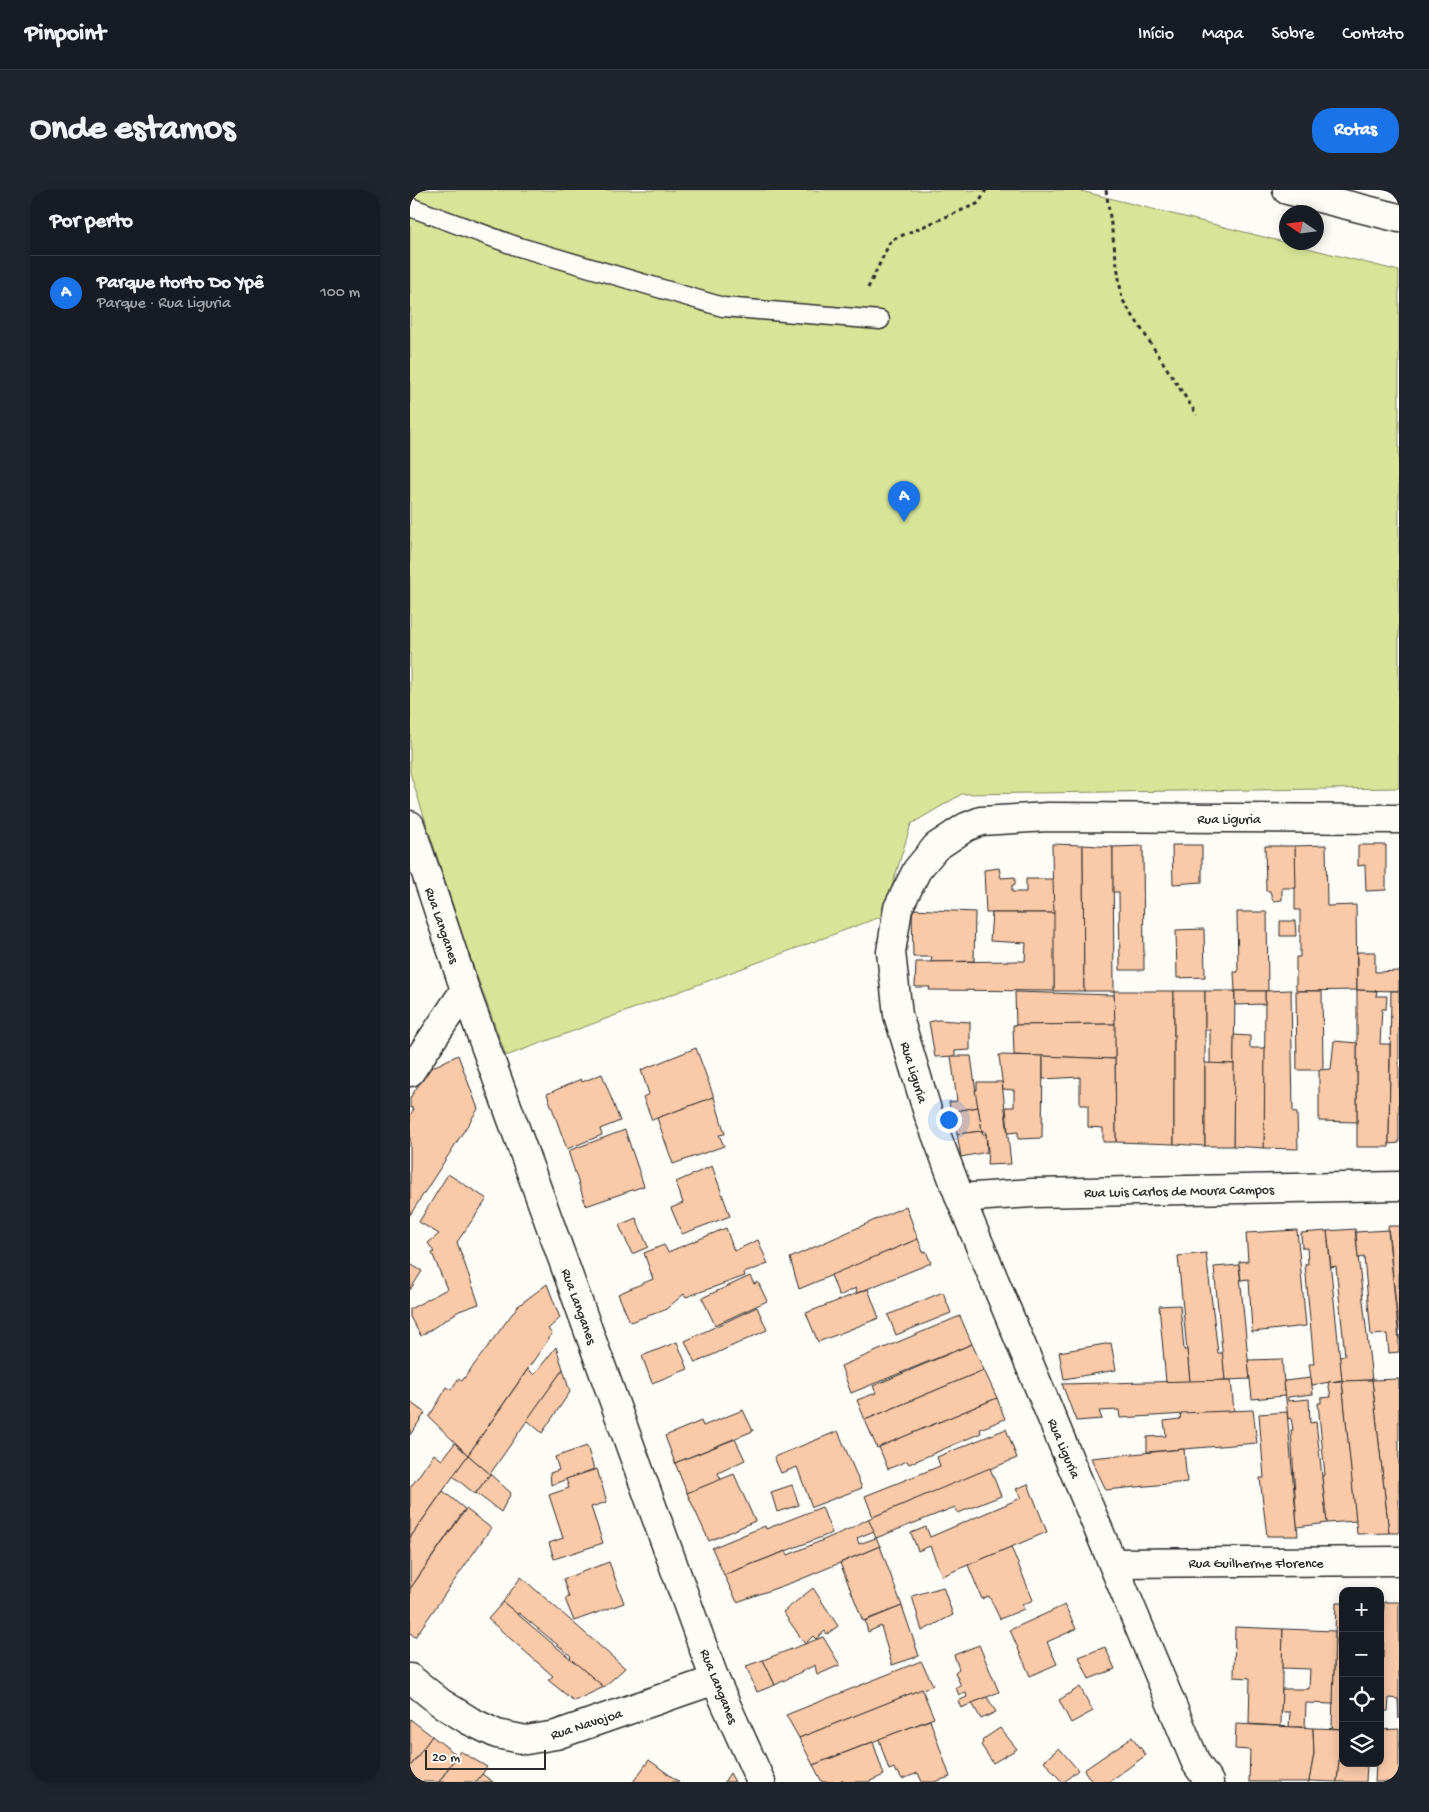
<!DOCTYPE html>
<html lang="pt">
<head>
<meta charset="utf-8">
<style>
  :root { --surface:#171b24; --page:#20242c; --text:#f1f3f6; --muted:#9ea1a6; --line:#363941; --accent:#1a73e8 }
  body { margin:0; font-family:"Gochi Hand",sans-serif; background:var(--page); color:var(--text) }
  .controls { position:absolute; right:15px; bottom:15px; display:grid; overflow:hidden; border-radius:10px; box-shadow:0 2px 12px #0003 }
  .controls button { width:45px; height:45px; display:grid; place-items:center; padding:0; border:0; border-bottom:1px solid var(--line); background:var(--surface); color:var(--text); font:25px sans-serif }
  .compass { position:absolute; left:869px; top:15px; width:45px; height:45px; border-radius:50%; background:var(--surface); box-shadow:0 2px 12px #0003; rotate:283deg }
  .scale { position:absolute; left:15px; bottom:12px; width:121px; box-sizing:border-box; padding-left:5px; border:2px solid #2b2b2b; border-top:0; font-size:14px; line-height:18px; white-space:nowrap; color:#2b2b2b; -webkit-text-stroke:4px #fdfcf7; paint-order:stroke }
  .you { position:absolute; left:538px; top:929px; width:18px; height:18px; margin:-12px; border:4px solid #fff; border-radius:50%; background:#1a73e8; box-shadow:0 0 0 8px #1a73e833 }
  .badge { display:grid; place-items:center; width:32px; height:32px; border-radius:50%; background:var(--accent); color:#fff; font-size:16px; font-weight:700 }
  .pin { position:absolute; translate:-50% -41px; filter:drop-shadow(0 1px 2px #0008) }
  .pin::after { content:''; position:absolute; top:26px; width:18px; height:15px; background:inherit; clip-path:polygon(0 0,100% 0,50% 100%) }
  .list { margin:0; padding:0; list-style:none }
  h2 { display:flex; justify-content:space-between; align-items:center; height:65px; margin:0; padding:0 20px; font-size:21px }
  h2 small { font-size:16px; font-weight:400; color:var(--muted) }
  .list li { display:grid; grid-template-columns:32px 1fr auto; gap:15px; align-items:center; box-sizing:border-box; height:75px; padding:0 20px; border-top:1px solid var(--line) }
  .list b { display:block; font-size:19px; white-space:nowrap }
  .list p { margin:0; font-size:16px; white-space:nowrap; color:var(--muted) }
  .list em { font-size:16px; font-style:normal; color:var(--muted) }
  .icon { flex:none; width:28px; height:28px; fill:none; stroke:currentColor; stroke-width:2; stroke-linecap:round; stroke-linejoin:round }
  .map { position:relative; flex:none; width:989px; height:1592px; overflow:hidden; border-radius:20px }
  header { display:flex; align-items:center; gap:30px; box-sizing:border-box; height:70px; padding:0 25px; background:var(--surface); border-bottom:1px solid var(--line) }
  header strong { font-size:24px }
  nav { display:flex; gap:28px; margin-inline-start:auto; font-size:18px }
  .intro { display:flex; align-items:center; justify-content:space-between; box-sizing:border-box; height:120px; padding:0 30px }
  h1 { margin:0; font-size:35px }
  .button { padding:12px 22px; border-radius:20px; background:var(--accent); color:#fff; font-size:18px; font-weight:700 }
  main { display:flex; gap:30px; padding:0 30px }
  aside { flex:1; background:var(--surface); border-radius:20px; box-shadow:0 2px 12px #0003 }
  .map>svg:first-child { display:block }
  .green { fill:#d8e497; stroke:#828861 }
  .building { fill:#f9c9a8; stroke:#2b2b2b }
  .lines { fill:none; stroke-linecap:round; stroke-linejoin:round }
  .lane-casing { stroke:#2b2b2b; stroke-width:21 }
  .street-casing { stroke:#2b2b2b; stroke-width:31 }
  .path { stroke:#2b2b2b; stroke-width:3; stroke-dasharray:4 4; stroke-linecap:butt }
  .lane { stroke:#fdfcf7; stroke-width:18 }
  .street { stroke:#fdfcf7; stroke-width:28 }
  .labels { text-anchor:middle; stroke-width:4; stroke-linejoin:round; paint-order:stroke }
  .street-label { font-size:14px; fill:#2b2b2b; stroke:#fdfcf7 }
</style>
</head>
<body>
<header>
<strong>Pinpoint</strong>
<nav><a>Início</a><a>Mapa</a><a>Sobre</a><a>Contato</a></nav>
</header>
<div class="intro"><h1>Onde estamos</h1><a class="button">Rotas</a></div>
<main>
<aside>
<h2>Por perto<small></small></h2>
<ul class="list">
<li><span class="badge">A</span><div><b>Parque Horto Do Ypê</b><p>Parque · Rua Liguria</p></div><em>100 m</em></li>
</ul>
</aside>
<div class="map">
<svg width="989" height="1592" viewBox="0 0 989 1592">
  <rect width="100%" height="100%" fill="#fdfcf7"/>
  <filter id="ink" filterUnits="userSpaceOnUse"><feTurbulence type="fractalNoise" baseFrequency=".02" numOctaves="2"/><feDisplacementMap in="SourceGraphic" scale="10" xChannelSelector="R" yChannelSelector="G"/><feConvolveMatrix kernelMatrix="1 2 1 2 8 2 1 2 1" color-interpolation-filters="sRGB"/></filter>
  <g filter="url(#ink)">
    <path class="green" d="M 0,0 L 667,0 L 989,81 L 989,598 L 552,604 L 501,634 L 473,726 L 96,866 L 56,756 L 0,583 Z"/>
    <g class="building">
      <path d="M 642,654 L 673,655 L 674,801 L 644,801 Z"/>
      <path d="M 673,655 L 703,657 L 704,801 L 674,801 Z"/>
      <path d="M 762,655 L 792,655 L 792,692 L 763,694 Z"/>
      <path d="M 916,655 L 917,716 L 946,715 L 947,800 L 886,801 L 886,767 L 890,767 L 890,720 L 885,720 L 885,656 Z"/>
      <path d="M 948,655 L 976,655 L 976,700 L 956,701 L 955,675 L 948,676 Z"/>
      <path d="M 733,656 L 734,780 L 710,780 L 709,702 L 703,702 L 703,657 Z"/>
      <path d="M 855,656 L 885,656 L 886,698 L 872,698 L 872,710 L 863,711 L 860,701 L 856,701 Z"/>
      <path d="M 589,678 L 591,688 L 605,687 L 605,695 L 602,695 L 602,702 L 616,702 L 616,689 L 643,689 L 644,723 L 576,723 L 574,680 Z"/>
      <path d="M 502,719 L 565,722 L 564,771 L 521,772 L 522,767 L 503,767 Z"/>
      <path d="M 827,722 L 857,722 L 858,801 L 825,801 L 824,782 L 828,782 Z"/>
      <path d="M 582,723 L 644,723 L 644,801 L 519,800 L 520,797 L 505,797 L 506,772 L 615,771 L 616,753 L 580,751 Z"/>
      <path d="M 870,731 L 885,731 L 886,746 L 870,746 Z"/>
      <path d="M 794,739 L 795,787 L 767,788 L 766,740 Z"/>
      <path d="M 947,762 L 965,762 L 965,782 L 989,781 L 989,801 L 947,800 Z"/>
      <path d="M 881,800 L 883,922 L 887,923 L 888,959 L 854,958 L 855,801 Z"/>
      <path d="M 947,800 L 967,801 L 966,806 L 977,806 L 976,819 L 972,819 L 970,854 L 980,854 L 979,957 L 947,957 Z"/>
      <path d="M 704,801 L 764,801 L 764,954 L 706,952 Z"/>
      <path d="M 764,801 L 795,801 L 795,956 L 764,954 Z"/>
      <path d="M 795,801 L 825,801 L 824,874 L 800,874 L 800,840 L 795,840 Z"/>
      <path d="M 825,801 L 855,801 L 855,814 L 825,815 Z"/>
      <path d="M 886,801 L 912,801 L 913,878 L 909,880 L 887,880 Z"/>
      <path d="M 981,801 L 989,801 L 989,953 L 979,954 Z"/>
      <path d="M 605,802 L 704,805 L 705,834 L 606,835 Z"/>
      <path d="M 528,830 L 560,832 L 560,860 L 545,861 L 545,866 L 525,867 L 519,832 Z"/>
      <path d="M 705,834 L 705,869 L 604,865 L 603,835 Z"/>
      <path d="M 824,845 L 840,846 L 840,858 L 855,858 L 854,958 L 823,956 Z"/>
      <path d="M 924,851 L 947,853 L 947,932 L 909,931 L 909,880 L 921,879 Z"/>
      <path d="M 286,858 L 304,907 L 242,930 L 233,907 L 239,904 L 231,880 Z"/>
      <path d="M 48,865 L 68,919 L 0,1025 L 0,925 L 4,919 L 0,917 L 0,908 L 19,879 Z"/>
      <path d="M 589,865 L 633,866 L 632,948 L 608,949 L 608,942 L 598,943 L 596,917 L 604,917 L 604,900 L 593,899 Z"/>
      <path d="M 541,866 L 561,866 L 568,917 L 541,922 L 539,912 L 547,911 Z"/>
      <path d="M 633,866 L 705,869 L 706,952 L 693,952 L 693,938 L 678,937 L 678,915 L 670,915 L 670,887 L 633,889 Z"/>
      <path d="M 795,873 L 824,874 L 823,956 L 795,956 Z"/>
      <path d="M 192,884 L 210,931 L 190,939 L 192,945 L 157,959 L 137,904 L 171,889 L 172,892 Z"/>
      <path d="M 567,892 L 592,892 L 601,974 L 577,975 L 578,960 L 576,944 L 575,941 L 572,941 L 565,900 L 567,900 Z"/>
      <path d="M 304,907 L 315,944 L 309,945 L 314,956 L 263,974 L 247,928 Z"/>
      <path d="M 568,917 L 572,941 L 547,944 L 541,922 Z"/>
      <path d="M 215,940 L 234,996 L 176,1016 L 158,961 Z"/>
      <path d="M 572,941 L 573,944 L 576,944 L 577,962 L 551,967 L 547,944 Z"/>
      <path d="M 302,976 L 320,1026 L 272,1044 L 261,1018 L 273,1013 L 266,992 Z"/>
      <path d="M 38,984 L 77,1009 L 47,1052 L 69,1114 L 49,1121 L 11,1146 L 0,1127 L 0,1119 L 37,1099 L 22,1063 L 24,1062 L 18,1053 L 29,1044 L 9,1032 Z"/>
      <path d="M 496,1016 L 508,1049 L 389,1099 L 380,1068 Z"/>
      <path d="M 226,1028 L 238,1057 L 222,1064 L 209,1035 Z"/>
      <path d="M 978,1036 L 989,1036 L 989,1150 L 987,1126 Z"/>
      <path d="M 316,1038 L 324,1061 L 348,1050 L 358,1074 L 334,1083 L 335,1086 L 276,1107 L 274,1104 L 255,1120 L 220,1132 L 208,1104 L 243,1089 L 234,1063 L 254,1055 L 258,1062 Z"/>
      <path d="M 945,1039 L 962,1190 L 932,1191 L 929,1167 L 935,1166 L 926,1076 L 921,1077 L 917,1041 Z"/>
      <path d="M 887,1040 L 896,1136 L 842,1142 L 839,1089 L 831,1090 L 829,1075 L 829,1072 L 838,1071 L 836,1043 Z"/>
      <path d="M 978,1040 L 989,1149 L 989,1162 L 979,1163 L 977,1144 L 961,1145 L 954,1067 L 948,1068 L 946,1042 Z"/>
      <path d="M 917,1041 L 932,1190 L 902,1195 L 899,1174 L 904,1174 L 895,1074 L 898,1074 L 897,1058 L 892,1058 L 891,1043 Z"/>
      <path d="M 508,1049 L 513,1062 L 516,1061 L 521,1073 L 447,1103 L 446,1098 L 429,1106 L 421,1085 Z"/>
      <path d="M 796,1063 L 808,1163 L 813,1163 L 815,1190 L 780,1192 L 768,1066 Z"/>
      <path d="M 0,1074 L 12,1081 L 0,1100 Z"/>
      <path d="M 829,1075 L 840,1189 L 815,1190 L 804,1077 Z"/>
      <path d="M 340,1086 L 344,1094 L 348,1092 L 357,1111 L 305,1135 L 292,1108 Z"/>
      <path d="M 137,1094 L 150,1128 L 138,1139 L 142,1144 L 58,1265 L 19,1227 L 37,1197 L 41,1200 L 48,1189 L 52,1191 L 108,1116 Z"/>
      <path d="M 458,1099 L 469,1128 L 408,1152 L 396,1123 Z"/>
      <path d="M 533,1102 L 541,1123 L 486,1145 L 478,1125 Z"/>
      <path d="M 770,1115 L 774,1160 L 777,1160 L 780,1192 L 756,1192 L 749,1116 Z"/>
      <path d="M 347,1117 L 357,1140 L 285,1173 L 275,1151 Z"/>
      <path d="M 550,1126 L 562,1154 L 441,1203 L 431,1176 Z"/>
      <path d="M 267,1152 L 278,1179 L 242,1193 L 232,1166 Z"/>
      <path d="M 701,1153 L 706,1180 L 654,1189 L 649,1162 Z"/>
      <path d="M 562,1154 L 574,1180 L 455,1230 L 447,1210 L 466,1203 L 463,1196 Z"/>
      <path d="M 146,1157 L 153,1179 L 80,1284 L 58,1265 L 118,1179 L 124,1185 Z"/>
      <path d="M 872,1169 L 875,1206 L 842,1209 L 838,1170 Z"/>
      <path d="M 153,1179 L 160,1202 L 132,1243 L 117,1230 Z"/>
      <path d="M 574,1180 L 587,1208 L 467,1258 L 455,1230 Z"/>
      <path d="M 901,1188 L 903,1204 L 878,1207 L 878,1211 L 899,1209 L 900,1233 L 906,1232 L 917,1333 L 887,1337 L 881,1240 L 883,1240 L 881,1228 L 878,1229 L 874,1191 Z"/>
      <path d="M 989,1189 L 989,1343 L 979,1343 L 962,1190 Z"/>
      <path d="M 821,1190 L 824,1221 L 710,1228 L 709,1220 L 689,1221 L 692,1229 L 666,1231 L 652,1194 Z"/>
      <path d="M 962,1190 L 979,1343 L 947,1344 L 932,1191 Z"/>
      <path d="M 932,1191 L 946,1331 L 917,1333 L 912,1286 L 915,1285 L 908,1213 L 911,1213 L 911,1208 L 921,1207 L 918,1192 Z"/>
      <path d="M 587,1208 L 595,1229 L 570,1239 L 571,1243 L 499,1274 L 497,1271 L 478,1279 L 469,1257 Z"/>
      <path d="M 0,1212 L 15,1223 L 0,1245 Z"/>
      <path d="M 333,1220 L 343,1241 L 265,1273 L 255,1246 L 291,1231 L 293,1236 Z"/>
      <path d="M 843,1220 L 847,1253 L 737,1262 L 737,1247 L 756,1246 L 754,1231 L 770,1229 L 771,1223 Z"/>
      <path d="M 877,1222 L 888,1346 L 857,1346 L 850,1288 L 854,1288 L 849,1224 Z"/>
      <path d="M 596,1239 L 607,1268 L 463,1327 L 455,1306 L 530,1276 L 527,1267 Z"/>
      <path d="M 428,1241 L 452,1298 L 402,1317 L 387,1277 L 371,1283 L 364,1267 Z"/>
      <path d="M 325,1249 L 335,1270 L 308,1283 L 311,1290 L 277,1303 L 265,1273 Z"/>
      <path d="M 45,1253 L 58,1265 L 0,1348 L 0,1298 L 24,1264 L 32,1270 Z"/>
      <path d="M 177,1256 L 184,1279 L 141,1295 L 140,1283 L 149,1280 L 145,1267 Z"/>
      <path d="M 774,1259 L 777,1292 L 696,1300 L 681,1268 Z"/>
      <path d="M 58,1265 L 80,1284 L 65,1304 L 43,1286 Z"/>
      <path d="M 580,1278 L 591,1306 L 548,1323 L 545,1317 L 466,1348 L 458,1329 Z"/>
      <path d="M 187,1279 L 197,1312 L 181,1317 L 193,1353 L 144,1369 L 139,1353 L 153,1348 L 139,1305 L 159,1298 L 156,1289 Z"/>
      <path d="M 80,1284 L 101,1303 L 91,1322 L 66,1303 Z"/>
      <path d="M 324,1284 L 345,1331 L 299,1351 L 277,1303 Z"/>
      <path d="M 618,1294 L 637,1342 L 532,1386 L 520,1356 L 508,1361 L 501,1343 L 516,1337 L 520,1347 L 611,1308 L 606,1299 Z"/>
      <path d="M 382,1295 L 389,1315 L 367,1322 L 361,1302 Z"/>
      <path d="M 33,1301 L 55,1319 L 0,1399 L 0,1348 Z"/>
      <path d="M 412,1317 L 422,1343 L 314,1385 L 302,1358 L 355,1336 L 356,1339 Z"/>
      <path d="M 56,1319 L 81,1338 L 5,1447 L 0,1443 L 0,1399 Z"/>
      <path d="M 458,1329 L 464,1341 L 447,1348 L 449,1354 L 466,1348 L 470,1356 L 389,1390 L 327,1412 L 314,1385 L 376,1361 L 378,1365 L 439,1339 Z"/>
      <path d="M 470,1356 L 492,1416 L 453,1431 L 430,1373 Z"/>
      <path d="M 601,1357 L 623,1410 L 612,1415 L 614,1419 L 590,1429 L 579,1406 L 572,1409 L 558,1375 Z"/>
      <path d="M 199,1372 L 214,1413 L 164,1431 L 155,1409 L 159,1407 L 153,1389 Z"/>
      <path d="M 111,1387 L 215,1478 L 194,1497 L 160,1469 L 161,1466 L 109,1423 L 107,1424 L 93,1412 Z"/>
      <path d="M 533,1397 L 543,1425 L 512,1441 L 502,1406 Z"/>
      <path d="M 403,1398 L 428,1436 L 417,1444 L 415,1441 L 406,1449 L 403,1446 L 395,1454 L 373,1422 Z"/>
      <path d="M 93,1412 L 194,1497 L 164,1511 L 138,1490 L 143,1486 L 78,1429 Z"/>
      <path d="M 974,1412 L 989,1412 L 989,1529 L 988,1509 L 979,1508 L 978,1521 L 970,1521 L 970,1470 L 973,1470 Z"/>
      <path d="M 926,1413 L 933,1413 L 933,1539 L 922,1538 Z"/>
      <path d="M 655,1415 L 666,1439 L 637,1452 L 647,1474 L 620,1486 L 600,1440 Z"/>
      <path d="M 492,1416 L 509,1466 L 482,1475 L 471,1436 L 458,1442 L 455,1431 Z"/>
      <path d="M 825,1437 L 873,1439 L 871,1536 L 839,1534 L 840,1488 L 824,1487 Z"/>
      <path d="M 873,1439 L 925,1441 L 923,1514 L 896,1513 L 895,1537 L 879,1537 L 880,1522 L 871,1522 L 872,1499 L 899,1499 L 900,1479 L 872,1478 Z"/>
      <path d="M 413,1447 L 430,1475 L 407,1485 L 405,1475 L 365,1495 L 353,1470 Z"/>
      <path d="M 569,1455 L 589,1502 L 551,1518 L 548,1511 L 557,1507 L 556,1503 L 549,1505 L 546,1498 L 551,1496 L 545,1482 L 549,1479 L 544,1465 Z"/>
      <path d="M 695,1457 L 705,1479 L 679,1489 L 669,1467 Z"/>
      <path d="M 353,1470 L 365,1495 L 347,1502 L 336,1476 Z"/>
      <path d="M 511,1471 L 523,1495 L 389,1548 L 376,1525 Z"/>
      <path d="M 670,1497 L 683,1521 L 661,1533 L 649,1510 Z"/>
      <path d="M 512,1499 L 524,1528 L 403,1575 L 389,1548 Z"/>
      <path d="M 577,1507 L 586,1522 L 571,1529 L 562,1513 Z"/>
      <path d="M 0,1529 L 22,1546 L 0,1577 Z"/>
      <path d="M 520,1530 L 540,1587 L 524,1592 L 512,1592 L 508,1583 L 492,1589 L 488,1582 L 486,1583 L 484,1578 L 479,1580 L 469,1549 Z"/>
      <path d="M 826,1534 L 903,1538 L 904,1564 L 899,1592 L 839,1592 L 840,1560 L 825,1559 Z"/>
      <path d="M 590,1538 L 607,1559 L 583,1573 L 571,1555 L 573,1553 L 572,1550 Z"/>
      <path d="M 903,1538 L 932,1539 L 927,1592 L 899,1591 L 904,1564 Z"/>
      <path d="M 932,1539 L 933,1573 L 957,1573 L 956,1592 L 927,1592 Z"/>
      <path d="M 989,1539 L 989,1592 L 965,1592 L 966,1573 L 970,1573 L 970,1540 Z"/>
      <path d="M 22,1546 L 47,1565 L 29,1592 L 0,1592 L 0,1577 Z"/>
      <path d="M 722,1547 L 736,1565 L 699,1592 L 682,1592 L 674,1580 Z"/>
      <path d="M 463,1552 L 474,1585 L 458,1592 L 433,1592 L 432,1590 L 428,1592 L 412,1592 L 403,1575 Z"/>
      <path d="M 649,1558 L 668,1580 L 654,1592 L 652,1592 L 634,1571 Z"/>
      <path d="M 50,1561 L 77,1577 L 67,1592 L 29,1592 Z"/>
      <path d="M 239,1570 L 269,1592 L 223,1592 Z"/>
      <path d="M 320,1583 L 325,1592 L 314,1592 Z"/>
      <path d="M 72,1584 L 83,1592 L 66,1592 Z"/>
    </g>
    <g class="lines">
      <defs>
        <path id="lane" d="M 0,17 L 106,56 L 313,117 L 470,130"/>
        <g id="street">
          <path d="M 877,0 L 989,28"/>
          <path d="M 0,635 L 55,800 L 305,1490 L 351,1592"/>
          <path d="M 0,882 L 55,800"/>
          <path d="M 550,1008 L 622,1003 L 989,996"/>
          <path d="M 703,1373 L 989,1371"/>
          <path d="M 0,1488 L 31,1513 L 60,1531 L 87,1544 L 116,1550 L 146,1545 L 305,1490"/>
          <path d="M 799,1592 L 786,1573 L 550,1008 L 518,923 L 488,825 L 481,762 L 488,718 L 507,680 L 526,657 L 556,637 L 571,631 L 638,627 L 989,629"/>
        </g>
      </defs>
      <use href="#lane" class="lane-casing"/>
      <use href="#street" class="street-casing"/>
      <g class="path">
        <path d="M 696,0 L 712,109 L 787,225"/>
        <path d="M 458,98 L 481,50 L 569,13 L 576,0"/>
      </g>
      <use href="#lane" class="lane"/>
      <use href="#street" class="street"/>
    </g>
  </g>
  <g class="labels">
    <g class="street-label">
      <text x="819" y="633">Rua Liguria</text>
      <text transform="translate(33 735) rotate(71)" y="5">Rua Langanes</text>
      <text transform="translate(505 882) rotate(73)" y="5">Rua Liguria</text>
      <text transform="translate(769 1000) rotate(-1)" y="5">Rua Luis Carlos de Moura Campos</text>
      <text transform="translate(170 1116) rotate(70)" y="5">Rua Langanes</text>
      <text transform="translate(655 1258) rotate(67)" y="5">Rua Liguria</text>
      <text x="846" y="1377">Rua Guilherme Florence</text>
      <text transform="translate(310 1496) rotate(68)" y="5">Rua Langanes</text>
      <text transform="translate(176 1533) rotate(-18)" y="5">Rua Navojoa</text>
    </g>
  </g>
</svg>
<div class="controls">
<button>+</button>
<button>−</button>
<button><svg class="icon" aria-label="locate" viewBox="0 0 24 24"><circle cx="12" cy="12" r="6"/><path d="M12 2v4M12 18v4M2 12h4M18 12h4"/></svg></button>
<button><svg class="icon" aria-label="layers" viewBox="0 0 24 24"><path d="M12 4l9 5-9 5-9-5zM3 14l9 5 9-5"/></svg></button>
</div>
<svg class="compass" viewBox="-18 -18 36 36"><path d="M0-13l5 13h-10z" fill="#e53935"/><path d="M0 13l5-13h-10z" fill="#9ea1a6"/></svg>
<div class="scale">20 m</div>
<div class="you"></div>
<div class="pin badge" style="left:494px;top:332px">A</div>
</div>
</main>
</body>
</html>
